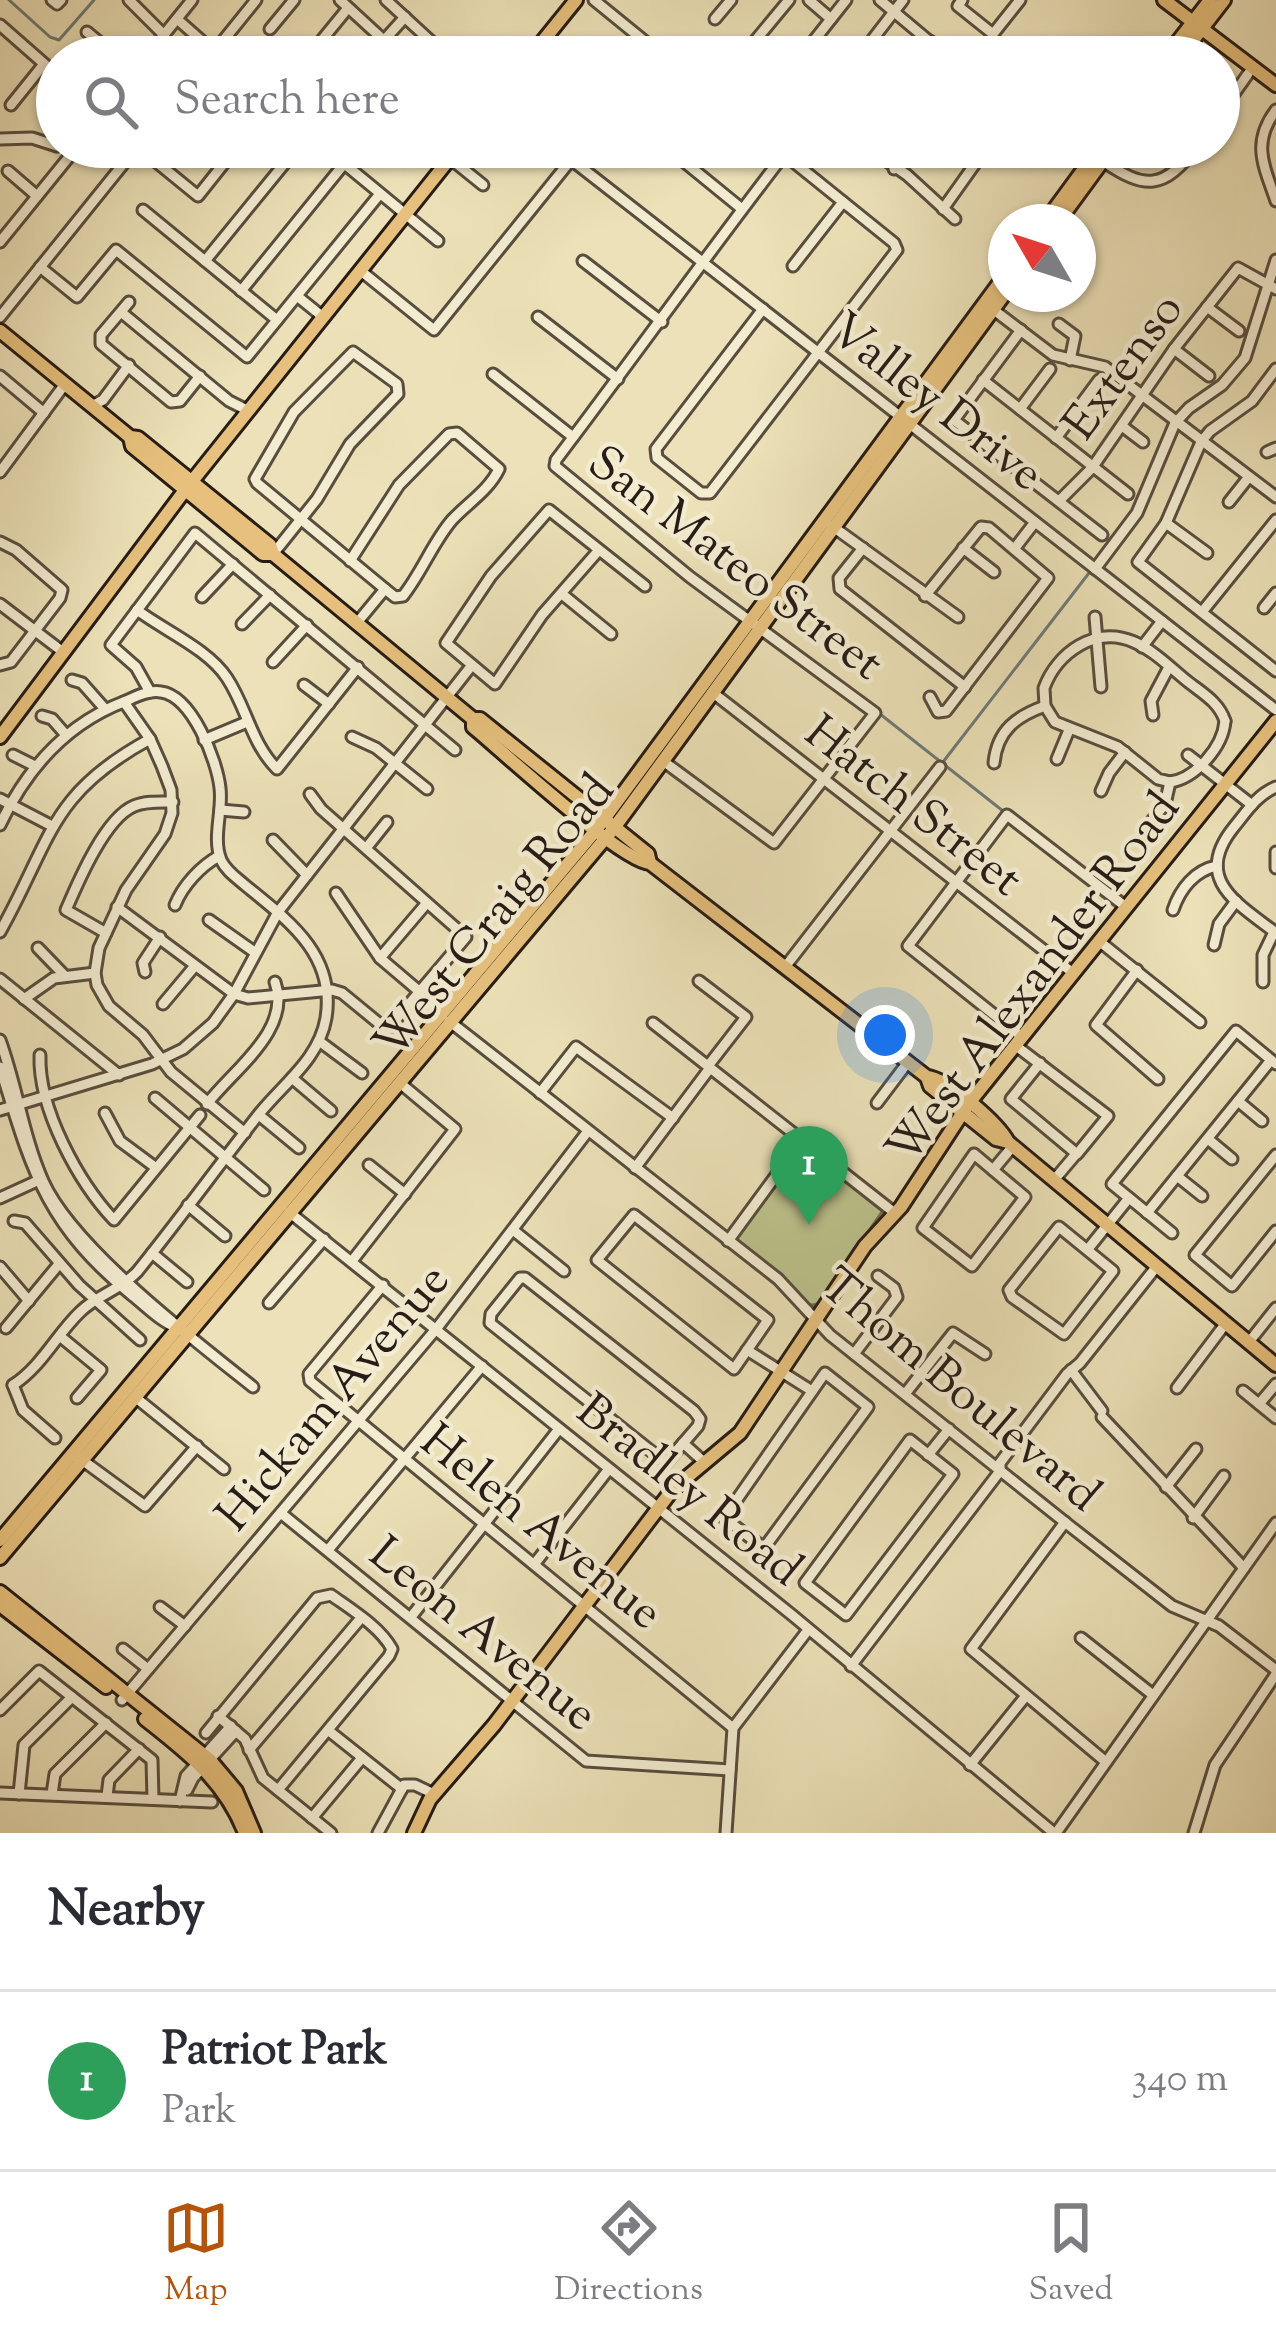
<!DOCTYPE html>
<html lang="en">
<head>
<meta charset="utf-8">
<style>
  :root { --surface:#fff; --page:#f2f2f3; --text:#2b2b33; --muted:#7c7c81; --line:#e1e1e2; --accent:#b45309 }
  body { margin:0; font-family:"Sorts Mill Goudy",serif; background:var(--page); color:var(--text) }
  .compass { position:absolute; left:988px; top:204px; width:108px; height:108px; border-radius:50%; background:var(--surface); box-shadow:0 3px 9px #0004; rotate:309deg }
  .you { position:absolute; left:885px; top:1035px; width:42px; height:42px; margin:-30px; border:9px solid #fff; border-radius:50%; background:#1a73e8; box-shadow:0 0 0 18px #1a73e833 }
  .badge { display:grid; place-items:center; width:78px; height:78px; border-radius:50%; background:var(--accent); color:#fff; font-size:39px; font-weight:700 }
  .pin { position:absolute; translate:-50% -99px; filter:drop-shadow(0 3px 6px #0008) }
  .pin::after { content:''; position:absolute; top:63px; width:42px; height:36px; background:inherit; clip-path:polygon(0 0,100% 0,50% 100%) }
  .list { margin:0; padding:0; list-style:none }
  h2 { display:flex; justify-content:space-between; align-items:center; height:156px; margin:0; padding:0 48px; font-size:51px }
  h2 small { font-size:39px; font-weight:400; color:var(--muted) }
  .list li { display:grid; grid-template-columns:78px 1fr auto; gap:36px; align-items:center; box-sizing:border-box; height:180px; padding:0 48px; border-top:3px solid var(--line) }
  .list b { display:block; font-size:45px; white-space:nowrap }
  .list p { margin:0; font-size:39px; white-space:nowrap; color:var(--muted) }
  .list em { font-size:39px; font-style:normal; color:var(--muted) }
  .icon { flex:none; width:66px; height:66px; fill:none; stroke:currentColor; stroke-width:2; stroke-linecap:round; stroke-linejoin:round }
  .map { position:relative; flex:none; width:1276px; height:1833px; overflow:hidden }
  .search { position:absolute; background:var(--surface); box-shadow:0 3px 9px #0004; left:36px; right:36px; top:36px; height:132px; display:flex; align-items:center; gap:30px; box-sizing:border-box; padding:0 42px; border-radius:66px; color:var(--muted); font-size:45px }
  .sheet { height:336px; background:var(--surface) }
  nav { display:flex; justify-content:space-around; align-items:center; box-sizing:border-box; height:168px; border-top:3px solid var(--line); background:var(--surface); font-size:33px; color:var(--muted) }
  nav a { display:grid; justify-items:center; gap:6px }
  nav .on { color:var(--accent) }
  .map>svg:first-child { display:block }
  .green { fill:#bcc28c; stroke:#726f51; stroke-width:3 }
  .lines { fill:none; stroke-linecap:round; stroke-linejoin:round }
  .stream { stroke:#6e7b78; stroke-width:3 }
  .minor-casing { stroke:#584d3e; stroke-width:15 }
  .major-casing { stroke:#271c16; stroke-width:18 }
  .minor { stroke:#f3ecd1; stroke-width:9 }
  .major { stroke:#e6c07c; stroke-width:12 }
  .labels { text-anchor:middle; stroke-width:9; stroke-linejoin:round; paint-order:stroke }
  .street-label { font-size:48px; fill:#271c16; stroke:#f3ecd1 }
</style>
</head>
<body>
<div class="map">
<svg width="1276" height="1833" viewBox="0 0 1276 1833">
  <rect width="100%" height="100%" fill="#ece1b8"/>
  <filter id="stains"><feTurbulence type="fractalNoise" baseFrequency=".00167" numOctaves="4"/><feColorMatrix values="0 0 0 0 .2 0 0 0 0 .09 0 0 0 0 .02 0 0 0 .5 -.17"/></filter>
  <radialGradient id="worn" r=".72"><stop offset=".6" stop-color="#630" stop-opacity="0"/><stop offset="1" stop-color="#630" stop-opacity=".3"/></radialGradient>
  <path class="green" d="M 803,1147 L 884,1209 L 818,1304 L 806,1306 L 734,1240 Z"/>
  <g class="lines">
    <g class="stream">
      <path d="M 9,0 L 50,37 L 59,40 L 94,0"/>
      <path d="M 880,714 L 1003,811"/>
      <path d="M 943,762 L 1089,573"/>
    </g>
    <defs>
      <g id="minor">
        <path d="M 52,0 L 57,4 L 61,0"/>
        <path d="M 129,0 L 164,35"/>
        <path d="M 340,0 L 402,57"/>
        <path d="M 386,0 L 448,57"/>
        <path d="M 594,0 L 664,57"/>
        <path d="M 809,0 L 831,19"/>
        <path d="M 880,0 L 948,57"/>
        <path d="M 962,0 L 958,6 L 993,34 L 1020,0"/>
        <path d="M 177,19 L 220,57"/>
        <path d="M 715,19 L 731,0"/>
        <path d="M 0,25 L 57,75"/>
        <path d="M 270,29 L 294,0"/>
        <path d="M 87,32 L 117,57"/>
        <path d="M 540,45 L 555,57"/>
        <path d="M 750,47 L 789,0"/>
        <path d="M 146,57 L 192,0"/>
        <path d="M 210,57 L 256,0"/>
        <path d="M 308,57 L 348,8"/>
        <path d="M 369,57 L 405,17"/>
        <path d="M 801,57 L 846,0"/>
        <path d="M 859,57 L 903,0"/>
        <path d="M 918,57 L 930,41"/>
        <path d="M 11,105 L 44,64"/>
        <path d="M 1276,110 C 1251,143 1264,166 1276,201"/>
        <path d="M 1219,115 L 1248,74"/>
        <path d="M 0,139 L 32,138 L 57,146"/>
        <path d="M 138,147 L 198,196 L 237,147"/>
        <path d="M 208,147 L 226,161"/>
        <path d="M 324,147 L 438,241"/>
        <path d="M 436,147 L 483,185"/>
        <path d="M 555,147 L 1276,710"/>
        <path d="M 666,147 L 742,209"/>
        <path d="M 867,147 L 907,175 L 955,219"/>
        <path d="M 411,155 L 417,147"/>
        <path d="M 1103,161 C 1145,190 1164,190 1196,147"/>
        <path d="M 894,169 L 913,147"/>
        <path d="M 8,171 L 37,196"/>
        <path d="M 943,209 L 987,147"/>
        <path d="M 143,210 L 277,320"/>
        <path d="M 0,242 L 77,147"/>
        <path d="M 205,261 L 298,147"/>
        <path d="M 583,261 L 662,322"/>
        <path d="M 793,266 L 843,202"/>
        <path d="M 40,267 L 77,297 L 116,250 L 247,357 L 379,195"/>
        <path d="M 361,271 L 434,330 L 571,160"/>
        <path d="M 241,291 L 344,164"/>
        <path d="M 297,296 L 323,317"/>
        <path d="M 129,302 L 101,335 L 101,344 L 171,402 L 180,401 L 200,376"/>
        <path d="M 990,307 L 1053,355 L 1105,367 L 1276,497"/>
        <path d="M 1207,307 L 1239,331"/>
        <path d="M 763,309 L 656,449 L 657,458 L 701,493 L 710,493 L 897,250 L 894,243 L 775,147"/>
        <path d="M 121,312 L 229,401 L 249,411"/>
        <path d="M 0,317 L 137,147"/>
        <path d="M 538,317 L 618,379"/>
        <path d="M 1059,324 L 1075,336 L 1070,360"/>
        <path d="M 1021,330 L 954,420 L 1102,535"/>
        <path d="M 1174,349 L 1209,376"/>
        <path d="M 1276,369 L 1252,401 L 1210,431 L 1201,442 L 1166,523 L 1138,562 L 1276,671"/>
        <path d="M 493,374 L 573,437"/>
        <path d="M 0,376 L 44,413"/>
        <path d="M 983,380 L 1128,494"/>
        <path d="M 92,406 L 103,400 L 129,365"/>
        <path d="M 1020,409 L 1050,369"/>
        <path d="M 1122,426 L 1143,442"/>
        <path d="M 1056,438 L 1099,380"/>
        <path d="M 1267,452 L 1276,448"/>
        <path d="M 0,472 L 65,384"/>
        <path d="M 1059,501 L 1092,468 L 1174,349 L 1238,268 L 1276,289"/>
        <path d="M 1229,502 L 1248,478"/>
        <path d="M 1166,523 L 1207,553"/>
        <path d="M 832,526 L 958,617"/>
        <path d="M 0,542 L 16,550 L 62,590 L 60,598 L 11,662 L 0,665"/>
        <path d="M 863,548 L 839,578 L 840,589 L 965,687"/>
        <path d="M 963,548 L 994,572"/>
        <path d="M 1015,548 L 1035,522"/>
        <path d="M 599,550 L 542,615 L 495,684 L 446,643 L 491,576 L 549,510 L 645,586"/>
        <path d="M 273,554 L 317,499 L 350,444 L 398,394 L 397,384 L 353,352 L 294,412 L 255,479 L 257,483 L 385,589 L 395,597 L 403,596 C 422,572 433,542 452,520 C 468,503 489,490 499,469 L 457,433 L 449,434 L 399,485 L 350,561"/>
        <path d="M 1095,569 L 1137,513 L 1175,423 L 1189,408 L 1222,385 L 1245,358 L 1276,260"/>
        <path d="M 562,594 L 611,634"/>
        <path d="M 925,596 L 981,527 L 989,528 L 1048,578 L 946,711 L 938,712 L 930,697"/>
        <path d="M 202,597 L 233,564"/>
        <path d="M 0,604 L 63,652"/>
        <path d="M 1264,608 L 1276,593"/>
        <path d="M 137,610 C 165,631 208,649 227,678 C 247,708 251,743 277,769 L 358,667"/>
        <path d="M 1202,612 L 1276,520"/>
        <path d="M 1095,617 L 1101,687"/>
        <path d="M 242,624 L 270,595"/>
        <path d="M 356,624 L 385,589"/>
        <path d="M 1142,647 L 1162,621"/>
        <path d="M 273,662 L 307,625"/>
        <path d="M 72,680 L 82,683 L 105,709"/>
        <path d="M 304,685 L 329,704"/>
        <path d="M 150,692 L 136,667 L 111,645 L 195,533 L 455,750"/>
        <path d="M 712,692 L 1073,973"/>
        <path d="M 124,702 L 150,739 L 162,766 L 171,790 L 172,813 L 165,834 L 126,890 L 99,948 L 95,973 L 97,985 L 109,1006 L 143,1035 L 171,1072 L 245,1133"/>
        <path d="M 1153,715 L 1151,701 L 1169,667"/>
        <path d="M 42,716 L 52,719 L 66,735"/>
        <path d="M 352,737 L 376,748 L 427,789"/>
        <path d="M 204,740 L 247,722"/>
        <path d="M 13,755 L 35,766"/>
        <path d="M 1188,755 L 1252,805"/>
        <path d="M 1057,759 L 1069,730"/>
        <path d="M 663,761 L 774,843 L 875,713 L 690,577 L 555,466 L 556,460 C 635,356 710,250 790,147"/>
        <path d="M 994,763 C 997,730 1017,716 1045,706"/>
        <path d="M 1170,782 L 1158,779 L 1118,747 L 1055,722 L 1045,706 L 1044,688 C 1057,653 1095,625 1134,642 C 1153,650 1171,668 1187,681 C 1202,693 1219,702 1225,721"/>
        <path d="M 1170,782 C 1195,779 1223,747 1225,721"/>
        <path d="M 1276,787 C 1257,795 1247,811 1234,827 C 1192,879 1237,903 1276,933"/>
        <path d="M 1101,791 L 1109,773 L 1125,752"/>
        <path d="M 0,799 L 52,826"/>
        <path d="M 220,810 L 244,812"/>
        <path d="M 0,825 C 27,768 67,723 126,701 C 137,696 149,690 161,692 C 192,696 217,760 220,788 C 223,811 212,838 221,860 C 226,871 237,878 246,886 C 289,921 336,955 326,1018 C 319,1059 284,1083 259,1114 C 218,1166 179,1220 137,1272 C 120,1290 97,1295 80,1312 C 56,1335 42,1366 13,1385"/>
        <path d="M 1147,827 L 1165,804 L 1170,782"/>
        <path d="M 273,840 L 307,875"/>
        <path d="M 367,847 L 387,822"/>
        <path d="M 1276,852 L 1276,868"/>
        <path d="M 336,893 L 380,958 L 420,992"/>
        <path d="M 175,905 C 183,885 201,866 219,856"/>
        <path d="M 117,907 L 234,994 L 248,998 L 332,990 L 342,993 L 387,1030 L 466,937 L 321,809 L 310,794"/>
        <path d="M 1173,910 C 1180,889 1195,870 1217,866"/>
        <path d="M 209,920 L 253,951"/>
        <path d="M 0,932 C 52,839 49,794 150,739"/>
        <path d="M 106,933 L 66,910 C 78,882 105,818 134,806 C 146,801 160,802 173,802"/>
        <path d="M 1099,941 L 1200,1022"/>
        <path d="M 1214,945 L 1219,924 L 1236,901"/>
        <path d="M 38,948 L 65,976"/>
        <path d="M 380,958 L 426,904"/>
        <path d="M 785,967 L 940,767"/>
        <path d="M 1137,970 L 1096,1025 L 1158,1079"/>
        <path d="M 145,972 L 143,963 L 160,937"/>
        <path d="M 0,979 L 119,1075"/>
        <path d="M 699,981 L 746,1017 L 708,1066"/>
        <path d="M 1263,982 L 1263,955 L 1274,932"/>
        <path d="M 24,999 L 54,978 L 95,973"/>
        <path d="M 163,1004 L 194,967"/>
        <path d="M 449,1021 L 778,1279 L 830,1335 L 1071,1527 L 1172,1606 L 1219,1626 L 1276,1670"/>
        <path d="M 653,1023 L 896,1214"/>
        <path d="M 1022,1037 L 908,946 L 1007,815 L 1126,907"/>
        <path d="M 0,1040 C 17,1086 23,1136 43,1181 C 73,1248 194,1340 253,1387"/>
        <path d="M 319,1041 L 362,1073"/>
        <path d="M 1015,1045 L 1108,1116 L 1077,1154 L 1011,1099 L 1040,1063"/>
        <path d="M 40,1055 C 38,1109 79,1183 114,1220 L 200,1115"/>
        <path d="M 0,1067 C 32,1171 45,1224 133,1296 C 147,1307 161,1322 178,1328"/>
        <path d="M 292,1078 L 331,1111"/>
        <path d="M 540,1093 L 576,1047 L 673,1118"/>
        <path d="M 155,1098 L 264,1190"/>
        <path d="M 1238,1101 L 1262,1121"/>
        <path d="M 877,1103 L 908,1062"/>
        <path d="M 207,1104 C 234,1069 292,1030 275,982"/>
        <path d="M 0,1110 L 152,1064 L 183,1049 L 213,1023 L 234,994 L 278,912 L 472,665"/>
        <path d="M 105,1113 L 120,1141 L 155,1167"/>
        <path d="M 259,1115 L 299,1148"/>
        <path d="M 1208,1139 L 1232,1159"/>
        <path d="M 974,1154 L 1025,1197 L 972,1266 L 923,1228 Z"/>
        <path d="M 1276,1155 L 1195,1255 L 1232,1286 L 1276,1231"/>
        <path d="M 369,1165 L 405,1194"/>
        <path d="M 635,1168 L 710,1068"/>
        <path d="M 993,1170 L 1013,1146"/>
        <path d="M 1177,1176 L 1202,1196"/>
        <path d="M 1054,1180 L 1076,1154"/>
        <path d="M 0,1198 L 37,1181"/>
        <path d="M 188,1205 L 225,1236"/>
        <path d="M 289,1212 L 792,1615 L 1054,1833"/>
        <path d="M 1147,1213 L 1271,1060"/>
        <path d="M 634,1215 L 768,1320 L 734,1369 L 597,1260 Z"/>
        <path d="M 14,1221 L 25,1223 L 79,1285 L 140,1340"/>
        <path d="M 1059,1227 L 1113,1271 L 1064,1334 L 1012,1297 L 1009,1290 Z"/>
        <path d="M 513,1230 L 564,1271"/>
        <path d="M 1172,1233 L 1112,1184 L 1236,1031 L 1276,1064"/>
        <path d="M 728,1241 L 802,1140"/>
        <path d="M 1088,1249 L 1129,1198"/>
        <path d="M 152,1253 L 187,1282"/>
        <path d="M 352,1261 L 455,1129 L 400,1083"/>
        <path d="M 0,1267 L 29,1301"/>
        <path d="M 520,1278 L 525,1278 L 694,1411 L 700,1419 L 698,1426 L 666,1463 L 490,1323 L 491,1314 Z"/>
        <path d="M 383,1285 L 309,1374 L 310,1381 L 733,1728"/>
        <path d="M 269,1303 L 324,1239"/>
        <path d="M 6,1328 L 59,1264"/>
        <path d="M 61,1337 L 101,1370 L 77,1398"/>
        <path d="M 1249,1342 L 1276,1308"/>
        <path d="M 747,1350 L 812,1391"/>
        <path d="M 854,1354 L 897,1297 L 894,1288 L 878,1276"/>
        <path d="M 1071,1370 L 1102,1411"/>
        <path d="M 825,1373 L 868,1407 L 764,1548 L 724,1518 Z"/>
        <path d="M 13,1385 L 23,1410 L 55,1438"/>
        <path d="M 1177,1388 L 1226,1323"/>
        <path d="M 1243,1391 L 1276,1418"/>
        <path d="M 905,1394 L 953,1333 L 985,1354"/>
        <path d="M 135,1397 L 224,1469"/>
        <path d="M 1259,1404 L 1276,1384"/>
        <path d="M 1102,1417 L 1244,1568"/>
        <path d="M 910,1440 L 953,1474 L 846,1615 L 805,1583 Z"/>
        <path d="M 683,1443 L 704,1462"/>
        <path d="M 928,1455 L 949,1429"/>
        <path d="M 78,1457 L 145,1506 L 197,1446"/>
        <path d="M 1166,1487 L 1196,1449"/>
        <path d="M 282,1514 L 586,1761 L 730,1770"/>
        <path d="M 1193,1518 L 1224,1476"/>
        <path d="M 1065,1522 L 971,1649 L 1106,1762"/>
        <path d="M 328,1550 L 482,1366"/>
        <path d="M 536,1562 L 609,1469"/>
        <path d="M 160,1607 L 185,1626"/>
        <path d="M 411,1617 L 559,1429"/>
        <path d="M 1081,1638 L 1153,1695"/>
        <path d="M 123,1649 L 148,1669"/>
        <path d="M 851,1666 L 1000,1471 L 1000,1463 L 1067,1374 L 1080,1363 L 1157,1266"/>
        <path d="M 122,1700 L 437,1328 L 588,1131"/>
        <path d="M 0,1710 L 39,1671 L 152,1760 L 153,1799"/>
        <path d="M 218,1716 L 245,1739 L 263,1778 L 331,1833"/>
        <path d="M 329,1731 L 402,1789"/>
        <path d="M 206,1733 L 317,1598 L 331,1595 C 352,1610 380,1627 392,1649 L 389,1656 L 278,1790"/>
        <path d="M 249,1750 L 361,1618"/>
        <path d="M 970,1765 L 1025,1697"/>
        <path d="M 187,1790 L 193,1778 L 236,1731"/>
        <path d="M 0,1793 L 212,1802"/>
        <path d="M 19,1794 L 24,1745 L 72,1697"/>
        <path d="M 52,1794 L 55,1774 L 106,1723"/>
        <path d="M 107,1796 L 109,1780 L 139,1749"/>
        <path d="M 180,1801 L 186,1776 L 231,1726"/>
        <path d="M 312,1818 L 362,1758"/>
        <path d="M 378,1833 L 404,1785 L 415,1785 L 434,1794"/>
        <path d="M 726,1833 L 733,1728 L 808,1630"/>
        <path d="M 1056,1833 L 1276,1523"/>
        <path d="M 1194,1833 L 1215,1765 L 1276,1674"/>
      </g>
      <g id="major">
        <path d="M 1164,0 L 1276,85"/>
        <path d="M 530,57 L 576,0"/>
        <path d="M 1166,57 L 1210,0"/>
        <path d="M 1180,57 L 1224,0"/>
        <path d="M 1045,222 L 1100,147"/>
        <path d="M 1058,222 L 1113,147"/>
        <path d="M 0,331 L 130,437 L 138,438 L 270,545 L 273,554 L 473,719 L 480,719 L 648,854 L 650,863"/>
        <path d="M 130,437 L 132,446 L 250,543 L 263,554 L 273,554"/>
        <path d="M 473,719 L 473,727 C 502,751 623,863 650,863 L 927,1077 C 948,1079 998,1123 1008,1142 L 1276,1365"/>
        <path d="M 0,737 L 185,490 L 459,147"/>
        <path d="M 927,1077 L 930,1086 L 996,1139 L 1008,1142"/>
        <path d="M 0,1540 L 596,830 L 1006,274"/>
        <path d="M 0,1558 L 614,828 L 1006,292"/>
        <path d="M 0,1592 L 210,1760 L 236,1791 L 254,1833"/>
        <path d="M 0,1605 L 106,1687"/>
        <path d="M 145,1719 C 187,1752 225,1781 245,1833"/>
        <path d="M 414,1833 L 430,1799 L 494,1725 L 673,1489 L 740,1433 L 865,1246 L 901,1207 L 969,1103 L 1276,721"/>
      </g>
    </defs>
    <use href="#minor" class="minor-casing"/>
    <use href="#major" class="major-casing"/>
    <use href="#minor" class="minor"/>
    <use href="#major" class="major"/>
  </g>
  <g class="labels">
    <g class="street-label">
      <text transform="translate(1121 365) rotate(-54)" y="17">Extenso</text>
      <text transform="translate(938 400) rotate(38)" y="17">Valley Drive</text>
      <text transform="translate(737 561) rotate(37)" y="17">San Mateo Street</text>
      <text transform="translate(915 804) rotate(38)" y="17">Hatch Street</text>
      <text transform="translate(492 915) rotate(-51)" y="17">West Craig Road</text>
      <text transform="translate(1031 977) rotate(-53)" y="17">West Alexander Road</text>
      <text transform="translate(962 1388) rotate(40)" y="17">Thom Boulevard</text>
      <text transform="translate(331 1396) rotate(-50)" y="17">Hickam Avenue</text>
      <text transform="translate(691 1488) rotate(39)" y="17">Bradley Road</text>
      <text transform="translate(543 1525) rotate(39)" y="17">Helen Avenue</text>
      <text transform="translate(485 1632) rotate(39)" y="17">Leon Avenue</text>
    </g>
  </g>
  <rect width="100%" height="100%" filter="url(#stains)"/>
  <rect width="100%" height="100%" fill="url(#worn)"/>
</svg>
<svg class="compass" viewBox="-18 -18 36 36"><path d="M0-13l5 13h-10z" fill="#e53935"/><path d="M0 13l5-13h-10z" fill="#7c7c81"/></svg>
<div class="you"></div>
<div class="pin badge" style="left:809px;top:1225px;background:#2e9e5b">1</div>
<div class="search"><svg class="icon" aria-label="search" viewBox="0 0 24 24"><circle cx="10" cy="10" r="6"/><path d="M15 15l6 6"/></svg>Search here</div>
</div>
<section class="sheet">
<h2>Nearby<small></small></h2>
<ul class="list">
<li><span class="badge" style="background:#2e9e5b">1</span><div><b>Patriot Park</b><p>Park</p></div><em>340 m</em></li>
</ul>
</section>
<nav>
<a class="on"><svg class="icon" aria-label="map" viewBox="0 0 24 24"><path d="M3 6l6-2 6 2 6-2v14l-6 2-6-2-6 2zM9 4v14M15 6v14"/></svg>Map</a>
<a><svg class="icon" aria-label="directions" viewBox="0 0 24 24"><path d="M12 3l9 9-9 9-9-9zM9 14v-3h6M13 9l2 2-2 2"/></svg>Directions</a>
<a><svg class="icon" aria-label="saved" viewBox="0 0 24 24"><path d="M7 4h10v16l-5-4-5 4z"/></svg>Saved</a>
</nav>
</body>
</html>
